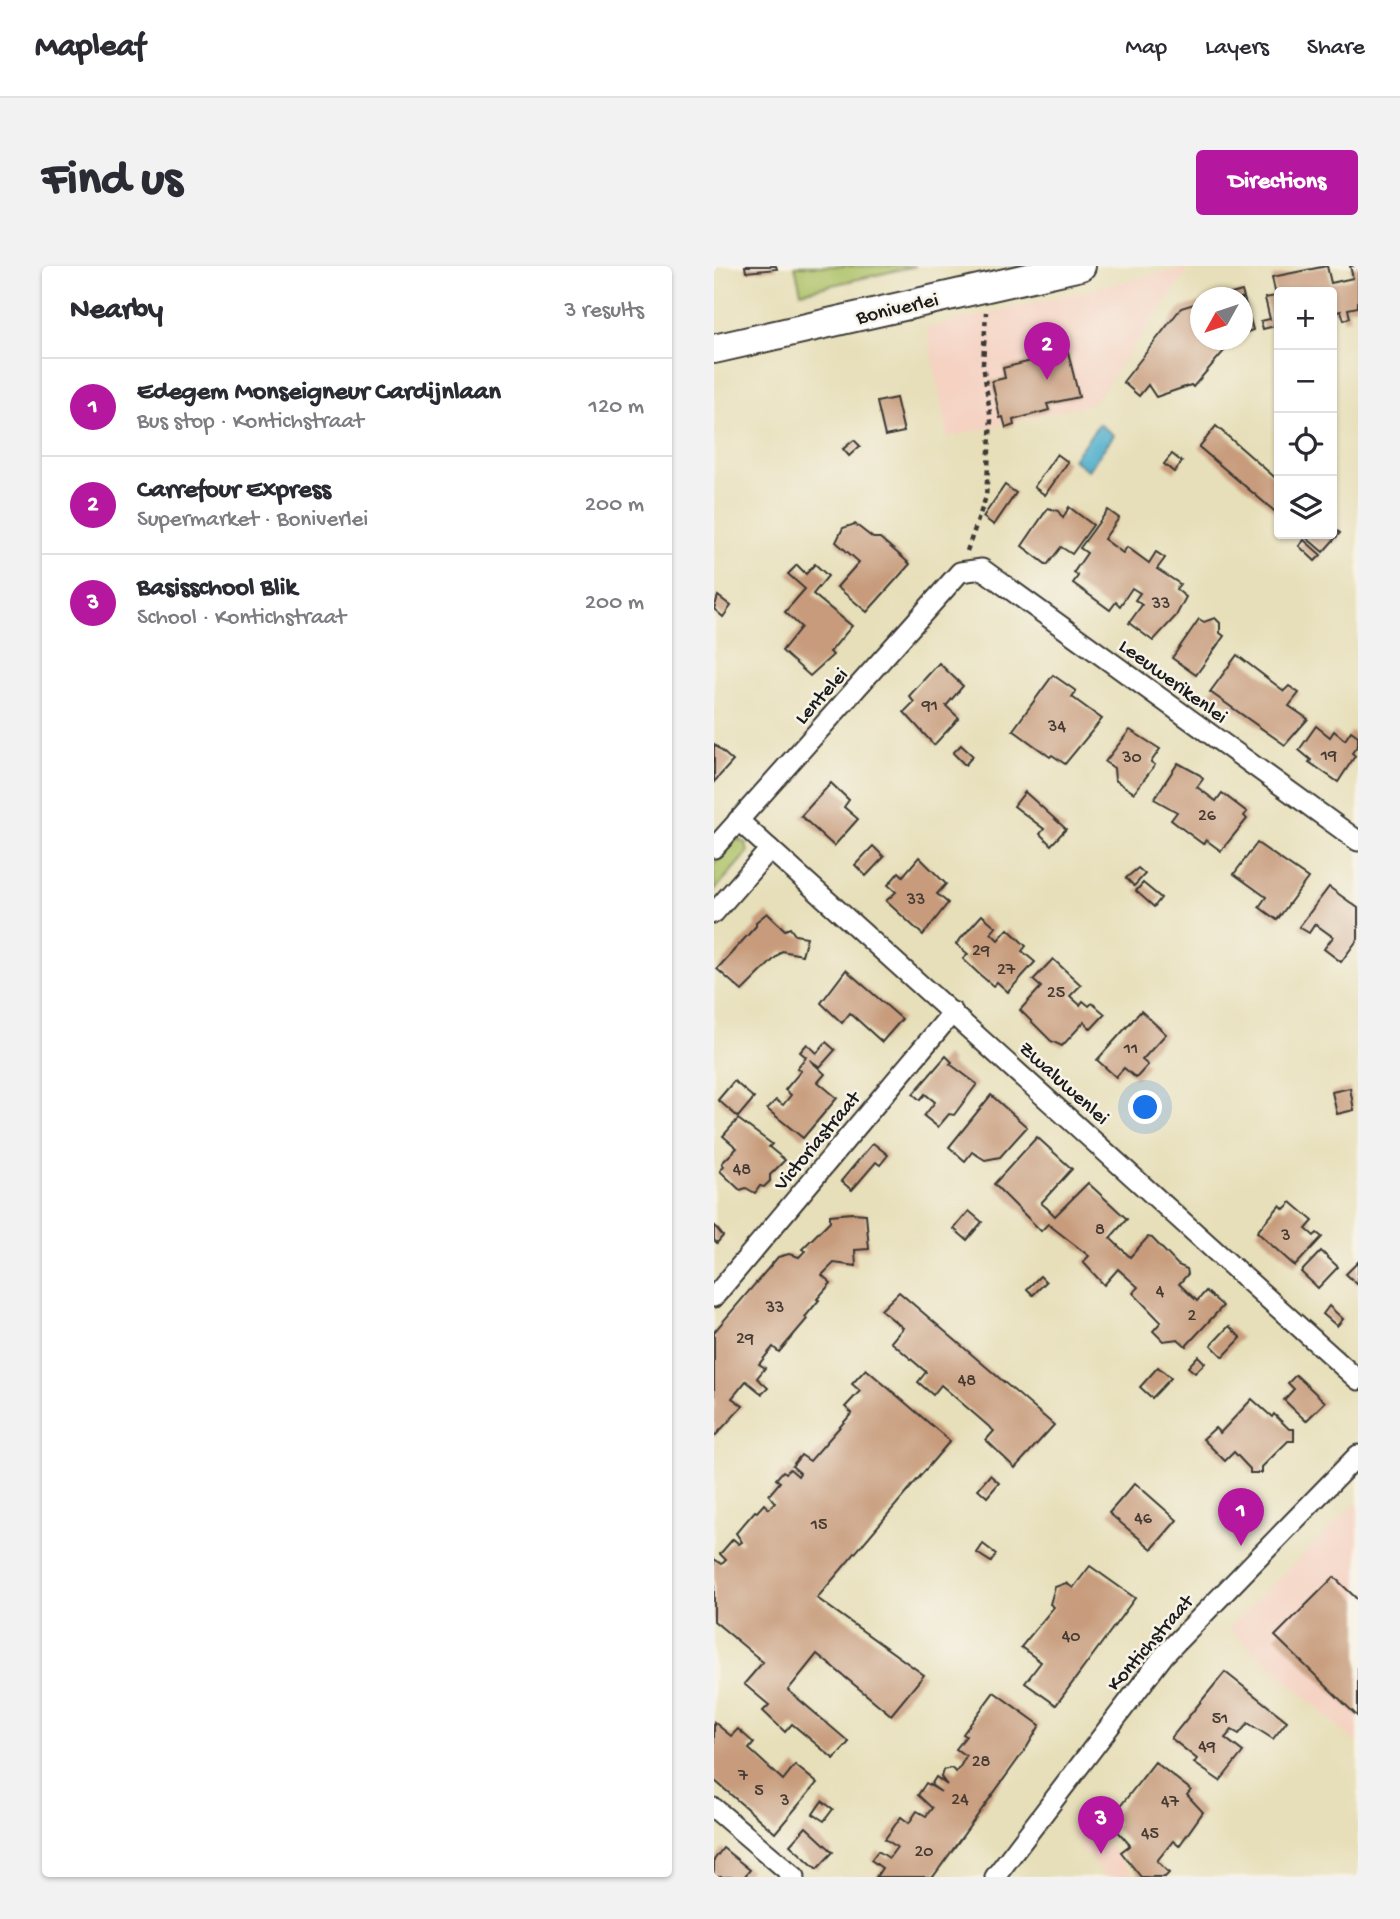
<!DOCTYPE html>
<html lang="en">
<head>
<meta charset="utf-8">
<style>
  :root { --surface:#fff; --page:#f2f2f3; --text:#2b2b33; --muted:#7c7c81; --line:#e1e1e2; --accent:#b5179e }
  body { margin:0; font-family:"Gochi Hand",sans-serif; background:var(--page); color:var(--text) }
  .controls { position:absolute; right:21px; top:21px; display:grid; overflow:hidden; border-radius:7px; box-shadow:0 2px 5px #0004 }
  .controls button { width:63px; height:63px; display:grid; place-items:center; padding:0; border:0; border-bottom:2px solid var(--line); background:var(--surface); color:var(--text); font:35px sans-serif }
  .compass { position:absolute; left:476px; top:21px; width:63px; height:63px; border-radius:50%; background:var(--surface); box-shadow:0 2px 5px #0004; rotate:230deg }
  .you { position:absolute; left:432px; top:842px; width:24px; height:24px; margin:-18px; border:5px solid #fff; border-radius:50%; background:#1a73e8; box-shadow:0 0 0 10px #1a73e833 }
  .badge { display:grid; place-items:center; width:46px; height:46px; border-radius:50%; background:var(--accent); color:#fff; font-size:23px; font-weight:700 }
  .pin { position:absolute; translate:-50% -58px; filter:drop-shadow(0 2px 4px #0008) }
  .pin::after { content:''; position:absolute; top:37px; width:24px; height:21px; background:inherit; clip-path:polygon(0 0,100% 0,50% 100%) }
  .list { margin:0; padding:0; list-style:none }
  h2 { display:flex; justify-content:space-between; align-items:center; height:91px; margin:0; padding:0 28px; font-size:30px }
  h2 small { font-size:23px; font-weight:400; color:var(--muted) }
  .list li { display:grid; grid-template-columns:46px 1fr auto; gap:21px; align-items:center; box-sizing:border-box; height:98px; padding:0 28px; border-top:2px solid var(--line) }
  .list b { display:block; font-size:26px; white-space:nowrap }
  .list p { margin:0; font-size:23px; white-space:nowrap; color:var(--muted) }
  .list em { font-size:23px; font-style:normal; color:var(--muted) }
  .icon { flex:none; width:38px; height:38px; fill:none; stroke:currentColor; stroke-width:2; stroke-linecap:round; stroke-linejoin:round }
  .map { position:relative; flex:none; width:644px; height:1611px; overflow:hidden; border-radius:7px }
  header { display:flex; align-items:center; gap:42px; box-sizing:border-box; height:98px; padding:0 35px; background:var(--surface); border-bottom:2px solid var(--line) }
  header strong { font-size:33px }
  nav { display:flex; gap:38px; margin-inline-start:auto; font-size:24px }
  .intro { display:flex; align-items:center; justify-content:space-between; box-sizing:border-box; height:168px; padding:0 42px }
  h1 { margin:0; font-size:49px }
  .button { padding:18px 32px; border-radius:7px; background:var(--accent); color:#fff; font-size:24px; font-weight:700 }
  main { display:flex; gap:42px; padding:0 42px }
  aside { flex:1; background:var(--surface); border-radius:7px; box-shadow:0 2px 5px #0004 }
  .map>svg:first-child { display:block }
  .built { fill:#f5d2c2 }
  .green { fill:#acc165; stroke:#646e40; stroke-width:2 }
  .water { fill:#4badcb; stroke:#346474; stroke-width:2 }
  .building { fill:#c79b7b }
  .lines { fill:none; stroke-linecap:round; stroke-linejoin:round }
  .street-casing { stroke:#3a3934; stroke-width:23 }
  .secondary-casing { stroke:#3a3934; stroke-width:32 }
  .path { stroke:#3a3934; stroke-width:4.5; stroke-dasharray:5 5; stroke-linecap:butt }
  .street { stroke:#fff; stroke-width:19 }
  .secondary { stroke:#fff; stroke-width:28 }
  .labels { text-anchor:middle; stroke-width:5; stroke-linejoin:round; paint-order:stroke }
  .number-label { font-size:18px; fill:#473c34 }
  .street-label { font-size:21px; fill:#1c1c1c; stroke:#f7f3e8 }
</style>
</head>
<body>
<header>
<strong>Mapleaf</strong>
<nav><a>Map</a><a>Layers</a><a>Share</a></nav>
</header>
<div class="intro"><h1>Find us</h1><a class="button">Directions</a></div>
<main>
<aside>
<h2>Nearby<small>3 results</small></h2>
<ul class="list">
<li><span class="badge">1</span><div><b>Edegem Monseigneur Cardijnlaan</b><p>Bus stop · Kontichstraat</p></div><em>120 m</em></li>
<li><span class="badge">2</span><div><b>Carrefour Express</b><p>Supermarket · Boniverlei</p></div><em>200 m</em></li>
<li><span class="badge">3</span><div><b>Basisschool Blik</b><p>School · Kontichstraat</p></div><em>200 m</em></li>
</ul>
</aside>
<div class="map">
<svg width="644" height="1611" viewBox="0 0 644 1611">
  <rect width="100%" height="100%" fill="#f7f3e8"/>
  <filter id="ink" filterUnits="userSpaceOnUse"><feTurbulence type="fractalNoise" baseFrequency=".0143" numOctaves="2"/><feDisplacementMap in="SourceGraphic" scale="14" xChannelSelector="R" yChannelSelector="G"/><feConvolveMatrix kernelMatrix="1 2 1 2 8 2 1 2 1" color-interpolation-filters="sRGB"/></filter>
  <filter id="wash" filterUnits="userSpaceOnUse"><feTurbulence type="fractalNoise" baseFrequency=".00686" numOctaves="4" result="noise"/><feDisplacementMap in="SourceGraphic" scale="28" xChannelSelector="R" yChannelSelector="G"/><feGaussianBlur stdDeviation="1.57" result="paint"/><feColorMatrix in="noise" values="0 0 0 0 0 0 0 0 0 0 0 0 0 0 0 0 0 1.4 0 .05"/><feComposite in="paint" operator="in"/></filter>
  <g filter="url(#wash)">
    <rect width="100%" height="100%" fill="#e7dfb9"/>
    <g class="built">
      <path d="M 477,0 L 379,137 L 234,171 L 213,62 Z"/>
      <path d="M 644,1235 L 644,1478 L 514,1362 Z"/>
      <path d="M 368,1547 L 421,1611 L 392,1611 L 355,1565 Z"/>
    </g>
    <g class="green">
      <path d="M 81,0 L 202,0 L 87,26 Z"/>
      <path d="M 23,573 L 32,577 L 34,586 L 0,625 L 0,597 Z"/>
    </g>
    <path class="water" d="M 385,158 L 400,169 L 374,204 L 359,193 Z"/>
    <g id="blocks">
      <g class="building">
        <path d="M 31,0 L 62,0 L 63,3 L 32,6 Z"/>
        <path d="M 613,0 L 617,17 L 639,12 L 636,0 L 644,0 L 644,41 L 634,43 L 636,52 L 630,54 L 627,45 L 618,47 L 618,26 L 565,26 L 565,59 L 549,63 L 547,55 L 556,53 L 551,32 L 562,30 L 558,11 Z"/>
        <path d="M 528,25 L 539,64 L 528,68 L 528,32 L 507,31 Z"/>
        <path d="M 486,36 L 486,74 L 506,74 L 503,78 L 511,84 L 479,121 L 477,119 L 442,131 L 434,119 L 425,130 L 409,116 L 467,42 Z"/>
        <path d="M 354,86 L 365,131 L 333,138 L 335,144 L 299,154 L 300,159 L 292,162 L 289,151 L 286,152 L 278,115 L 291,112 L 289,102 Z"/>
        <path d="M 182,132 L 190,166 L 171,170 L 163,136 Z"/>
        <path d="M 502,160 L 565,215 L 565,249 L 485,181 Z"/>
        <path d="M 140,174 L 146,180 L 135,190 L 129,183 Z"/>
        <path d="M 343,188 L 354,196 L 331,229 L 320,221 Z"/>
        <path d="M 458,188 L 468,196 L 460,206 L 450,198 Z"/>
        <path d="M 291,219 L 302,227 L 280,259 L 269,251 Z"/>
        <path d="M 355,241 L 379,259 L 358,288 L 347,281 L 333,299 L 308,280 L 334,242 L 344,245 L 349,252 Z"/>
        <path d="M 394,244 L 405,252 L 390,273 L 409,287 L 413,281 L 435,297 L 442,286 L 451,292 L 443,303 L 466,318 L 462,323 L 472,331 L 462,350 L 439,375 L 415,357 L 428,339 L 421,334 L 426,327 L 418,322 L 406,340 L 402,336 L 396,344 L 359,317 L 364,310 L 360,306 L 373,287 L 366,282 Z"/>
        <path d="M 141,258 L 159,272 L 166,272 L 196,298 L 153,346 L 123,321 L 145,296 L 122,276 L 129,262 Z"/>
        <path d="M 618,261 L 626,267 L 609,286 L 588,268 L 618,268 Z"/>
        <path d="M 590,274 L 607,289 L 601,295 L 585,280 Z"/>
        <path d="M 101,298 L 114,310 L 99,328 L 138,360 L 116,386 L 119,389 L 96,410 L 68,385 L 87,361 L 71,346 L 91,323 L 74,308 L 83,299 L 92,308 Z"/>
        <path d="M 4,330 L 17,340 L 9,351 L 0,343 Z"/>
        <path d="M 501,352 L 506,357 L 506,367 L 510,370 L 482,409 L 458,392 L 485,353 L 490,356 Z"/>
        <path d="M 523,389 L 570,425 L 575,420 L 585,427 L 575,440 L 594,453 L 571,479 L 496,426 Z"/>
        <path d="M 225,397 L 249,420 L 232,440 L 245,452 L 220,479 L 190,446 L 200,436 L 195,430 Z"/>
        <path d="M 339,409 L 362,425 L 358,431 L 388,453 L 351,498 L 338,489 L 336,491 L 299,464 Z"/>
        <path d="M 602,460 L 616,471 L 620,465 L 631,474 L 637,465 L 644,470 L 644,479 L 638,487 L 641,490 L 624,516 L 595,496 L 597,494 L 585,484 Z"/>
        <path d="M 416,464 L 446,483 L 437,496 L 441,499 L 420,527 L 401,514 L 400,502 L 391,496 Z"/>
        <path d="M 0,478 L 19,495 L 0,516 Z"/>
        <path d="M 247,479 L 259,490 L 251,499 L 239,487 Z"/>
        <path d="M 464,497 L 486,509 L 489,513 L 483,521 L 502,535 L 508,527 L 533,546 L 530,550 L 533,553 L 507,585 L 492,574 L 489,578 L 466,561 L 457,554 L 463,546 L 440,533 Z"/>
        <path d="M 117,517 L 135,534 L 130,541 L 144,553 L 120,580 L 87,550 Z"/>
        <path d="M 311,526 L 352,563 L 337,579 L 326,568 L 330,563 L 300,540 Z"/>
        <path d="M 543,577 L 594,612 L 563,654 L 545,641 L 552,631 L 520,608 Z"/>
        <path d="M 159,580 L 170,591 L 152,610 L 141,599 Z"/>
        <path d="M 205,591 L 232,618 L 223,628 L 234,637 L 209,669 L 172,635 L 182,626 L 174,619 L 185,606 L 189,610 Z"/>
        <path d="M 424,602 L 431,608 L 420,620 L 412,612 Z"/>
        <path d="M 429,617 L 447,632 L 440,641 L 422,625 Z"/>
        <path d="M 615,621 L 644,642 L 644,673 L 627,696 L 610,683 L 619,671 L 601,658 L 595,667 L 585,661 Z"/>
        <path d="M 53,647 L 71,664 L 76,662 L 81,669 L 93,671 L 88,689 L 68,685 L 28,725 L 3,703 L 42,660 L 42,656 Z"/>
        <path d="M 268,649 L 282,661 L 277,667 L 284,674 L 294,663 L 312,680 L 308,685 L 321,696 L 294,726 L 283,716 L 279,720 L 264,707 L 249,693 L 254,688 L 242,678 Z"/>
        <path d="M 339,693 L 367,719 L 356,730 L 366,739 L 369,735 L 375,740 L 378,737 L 391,748 L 377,763 L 370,756 L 348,780 L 337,775 L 306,744 L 327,721 L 319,714 Z"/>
        <path d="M 132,704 L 188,753 L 168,776 L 136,747 L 128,757 L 107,737 Z"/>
        <path d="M 427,745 L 452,768 L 428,794 L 434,799 L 422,812 L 410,802 L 402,811 L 383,794 Z"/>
        <path d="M 112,776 L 121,784 L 106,801 L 96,794 L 111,808 L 104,816 L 123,832 L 89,872 L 53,843 L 62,834 L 69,839 L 77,829 L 71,824 L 87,805 L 83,802 L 92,791 L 86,786 L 93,778 L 103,787 Z"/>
        <path d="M 232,790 L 238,796 L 236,798 L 263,818 L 240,849 L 235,848 L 224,861 L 210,850 L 221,836 L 211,828 L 206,834 L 199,828 Z"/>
        <path d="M 20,815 L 40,832 L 24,851 L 4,834 Z"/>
        <path d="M 636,822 L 640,844 L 623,848 L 618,826 Z"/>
        <path d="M 277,829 L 313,861 L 286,891 L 271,894 L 258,886 L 251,895 L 235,881 Z"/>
        <path d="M 24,853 L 58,878 L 55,881 L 71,894 L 56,909 L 56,915 L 50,921 L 46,920 L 41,927 L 32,922 L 26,924 L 6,905 L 10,900 L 8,897 L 23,882 L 9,870 Z"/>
        <path d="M 323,871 L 358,903 L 327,937 L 333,942 L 341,950 L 374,917 L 413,953 L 396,972 L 416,991 L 434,971 L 438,972 L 464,999 L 473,1003 L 474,1008 L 465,1018 L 483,1035 L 492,1025 L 509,1040 L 472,1080 L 464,1073 L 449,1075 L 439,1065 L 447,1056 L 419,1027 L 424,1021 L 404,1003 L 390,1019 L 369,996 L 375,990 L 334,958 L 327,965 L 280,918 Z"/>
        <path d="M 159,877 L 174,889 L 166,899 L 162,896 L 138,924 L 127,915 Z"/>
        <path d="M 577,936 L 599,955 L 592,963 L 600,970 L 603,967 L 608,971 L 581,1000 L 543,966 L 566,939 L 570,943 Z"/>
        <path d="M 255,945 L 268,956 L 253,974 L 240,963 Z"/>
        <path d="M 138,947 L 152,948 L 155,983 L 141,984 L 142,1000 L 120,997 L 108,1009 L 117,1017 L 103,1033 L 105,1034 L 91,1051 L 93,1053 L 65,1086 L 59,1081 L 45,1098 L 51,1102 L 43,1112 L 54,1122 L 48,1128 L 32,1115 L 18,1132 L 29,1140 L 0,1171 L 0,1066 L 64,991 L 75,988 L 85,991 L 91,985 L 88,983 L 116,955 L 116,949 Z"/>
        <path d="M 0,959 L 9,970 L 3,977 L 0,974 Z"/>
        <path d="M 607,985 L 624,1001 L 604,1022 L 587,1006 Z"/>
        <path d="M 644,996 L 644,1019 L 632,1008 Z"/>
        <path d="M 326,1010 L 332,1016 L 319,1029 L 313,1023 Z"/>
        <path d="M 185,1026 L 340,1159 L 301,1202 L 272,1174 L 280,1165 L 227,1119 L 219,1129 L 204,1116 L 212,1106 L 177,1076 L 189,1062 L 167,1044 Z"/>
        <path d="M 615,1040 L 629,1053 L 623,1060 L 609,1048 Z"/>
        <path d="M 515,1060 L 527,1072 L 509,1091 L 497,1079 Z"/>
        <path d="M 484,1090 L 491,1097 L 481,1107 L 474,1101 Z"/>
        <path d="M 444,1101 L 457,1112 L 438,1132 L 426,1121 Z"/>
        <path d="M 152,1103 L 236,1175 L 103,1332 L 210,1409 L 177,1449 L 103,1388 L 74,1424 L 135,1476 L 120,1493 L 78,1458 L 71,1466 L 49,1445 L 55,1439 L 30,1418 L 49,1396 L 0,1355 L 0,1293 L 8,1298 L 12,1294 L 6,1288 L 19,1273 L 25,1278 L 28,1276 L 22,1267 L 41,1245 L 43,1246 L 50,1238 L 55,1243 L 61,1237 L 55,1229 L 66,1216 L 62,1213 L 69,1205 L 72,1207 L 76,1203 L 84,1210 L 86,1207 L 78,1200 L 87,1189 L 96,1195 L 138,1147 L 131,1141 L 146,1125 L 138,1118 Z"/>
        <path d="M 582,1109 L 611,1136 L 592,1155 L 570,1134 L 580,1123 L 574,1117 Z"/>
        <path d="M 538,1133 L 558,1151 L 560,1148 L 575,1163 L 580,1163 L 580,1175 L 574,1175 L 548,1201 L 548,1207 L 536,1207 L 536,1203 L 520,1186 L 511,1195 L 489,1173 L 501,1162 L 506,1167 Z"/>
        <path d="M 276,1209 L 285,1217 L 273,1231 L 264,1223 Z"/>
        <path d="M 421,1217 L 463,1254 L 438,1283 L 395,1247 Z"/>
        <path d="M 269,1278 L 282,1288 L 277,1296 L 263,1287 Z"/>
        <path d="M 376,1300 L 421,1332 L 342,1439 L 311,1417 L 327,1396 L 307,1381 L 340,1341 L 336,1338 L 341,1321 L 352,1317 L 359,1322 Z"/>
        <path d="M 620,1311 L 644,1334 L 644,1451 L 561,1370 Z"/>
        <path d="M 511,1406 L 573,1455 L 559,1473 L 534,1457 L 525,1468 L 518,1464 L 511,1472 L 529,1486 L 506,1515 L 480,1497 L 483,1493 L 457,1472 Z"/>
        <path d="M 280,1426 L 326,1459 L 313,1481 L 219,1611 L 162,1611 L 168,1602 L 157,1594 L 164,1585 L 175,1592 L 183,1581 L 171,1573 L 187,1551 L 195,1557 L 203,1545 L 212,1550 L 218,1542 L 204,1529 L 212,1517 L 227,1526 L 217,1519 L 222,1511 L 233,1519 L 227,1511 L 229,1504 L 237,1502 L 242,1506 L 247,1499 L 252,1490 L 242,1483 L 252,1470 L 249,1468 Z"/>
        <path d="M 0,1456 L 17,1470 L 24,1463 L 40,1477 L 35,1483 L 69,1514 L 81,1499 L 103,1517 L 61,1567 L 0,1514 Z"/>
        <path d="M 441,1496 L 477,1524 L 473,1529 L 489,1546 L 465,1580 L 459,1575 L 443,1595 L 455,1607 L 451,1611 L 427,1611 L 407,1586 L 416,1579 L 401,1562 L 404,1557 L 397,1552 Z"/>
        <path d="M 108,1535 L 119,1543 L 110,1555 L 99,1548 Z"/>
        <path d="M 92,1561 L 119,1586 L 103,1603 L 76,1579 Z"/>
        <path d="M 9,1582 L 36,1604 L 30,1611 L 0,1611 L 0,1594 Z"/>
      </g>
    </g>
  </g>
  <g filter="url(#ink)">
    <use href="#blocks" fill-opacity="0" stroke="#3a3934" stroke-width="2"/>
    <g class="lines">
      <defs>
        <g id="street">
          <path d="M 24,554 L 644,1114"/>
          <path d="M 0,582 L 246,306 L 268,303 L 644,575"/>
          <path d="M 0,647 L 56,583"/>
          <path d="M 0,1031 L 239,746"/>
          <path d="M 0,1542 L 81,1611"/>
          <path d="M 281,1611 L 450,1389 L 644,1189"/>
        </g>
        <path id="secondary" d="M 0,83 L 367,0"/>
      </defs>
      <use href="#street" class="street-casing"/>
      <use href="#secondary" class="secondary-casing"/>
      <path class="path" d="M 253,285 L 272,231 L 277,154 L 269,98 L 272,46"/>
      <use href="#street" class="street"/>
      <use href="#secondary" class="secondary"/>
    </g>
  </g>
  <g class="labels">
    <g class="number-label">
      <text x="447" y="342">33</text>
      <text x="216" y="444">91</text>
      <text x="343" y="465">34</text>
      <text x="615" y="494">19</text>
      <text x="418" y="496">30</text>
      <text x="493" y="554">26</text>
      <text x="202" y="638">33</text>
      <text x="267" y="689">29</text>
      <text x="292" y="708">27</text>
      <text x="342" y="731">25</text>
      <text x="417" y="787">11</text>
      <text x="28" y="908">48</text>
      <text x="386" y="968">8</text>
      <text x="572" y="974">3</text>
      <text x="446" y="1030">4</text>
      <text x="61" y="1046">33</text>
      <text x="478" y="1054">2</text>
      <text x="31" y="1077">29</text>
      <text x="253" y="1119">48</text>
      <text x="429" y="1257">46</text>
      <text x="105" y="1263">15</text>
      <text x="357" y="1375">40</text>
      <text x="506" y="1457">51</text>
      <text x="493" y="1485">49</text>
      <text x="267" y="1500">28</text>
      <text x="29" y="1514">7</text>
      <text x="45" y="1529">5</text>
      <text x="246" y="1538">24</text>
      <text x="71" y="1539">3</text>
      <text x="456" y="1540">47</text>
      <text x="436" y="1572">45</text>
      <text x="210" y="1590">20</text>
    </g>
    <g class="street-label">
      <text transform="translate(183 41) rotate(-13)" y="7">Boniverlei</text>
      <text transform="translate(460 414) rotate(36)" y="7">Leeuwerikenlei</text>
      <text transform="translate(106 429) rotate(-48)" y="7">Lentelei</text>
      <text transform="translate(351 816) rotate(42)" y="7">Zwaluwenlei</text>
      <text transform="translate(102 874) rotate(-50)" y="7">Victoriastraat</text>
      <text transform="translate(435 1376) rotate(-49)" y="7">Kontichstraat</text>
    </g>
  </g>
</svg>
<div class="controls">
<button>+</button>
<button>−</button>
<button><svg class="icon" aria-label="locate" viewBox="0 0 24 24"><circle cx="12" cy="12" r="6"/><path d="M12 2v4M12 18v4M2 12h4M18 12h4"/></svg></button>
<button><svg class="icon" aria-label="layers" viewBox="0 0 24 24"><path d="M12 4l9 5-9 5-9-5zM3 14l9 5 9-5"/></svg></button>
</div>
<svg class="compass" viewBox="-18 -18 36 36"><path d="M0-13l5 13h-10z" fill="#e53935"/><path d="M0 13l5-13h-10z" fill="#7c7c81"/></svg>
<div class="you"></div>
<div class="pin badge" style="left:527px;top:1280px">1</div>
<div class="pin badge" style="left:333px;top:114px">2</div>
<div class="pin badge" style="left:387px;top:1588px">3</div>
</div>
</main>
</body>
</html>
